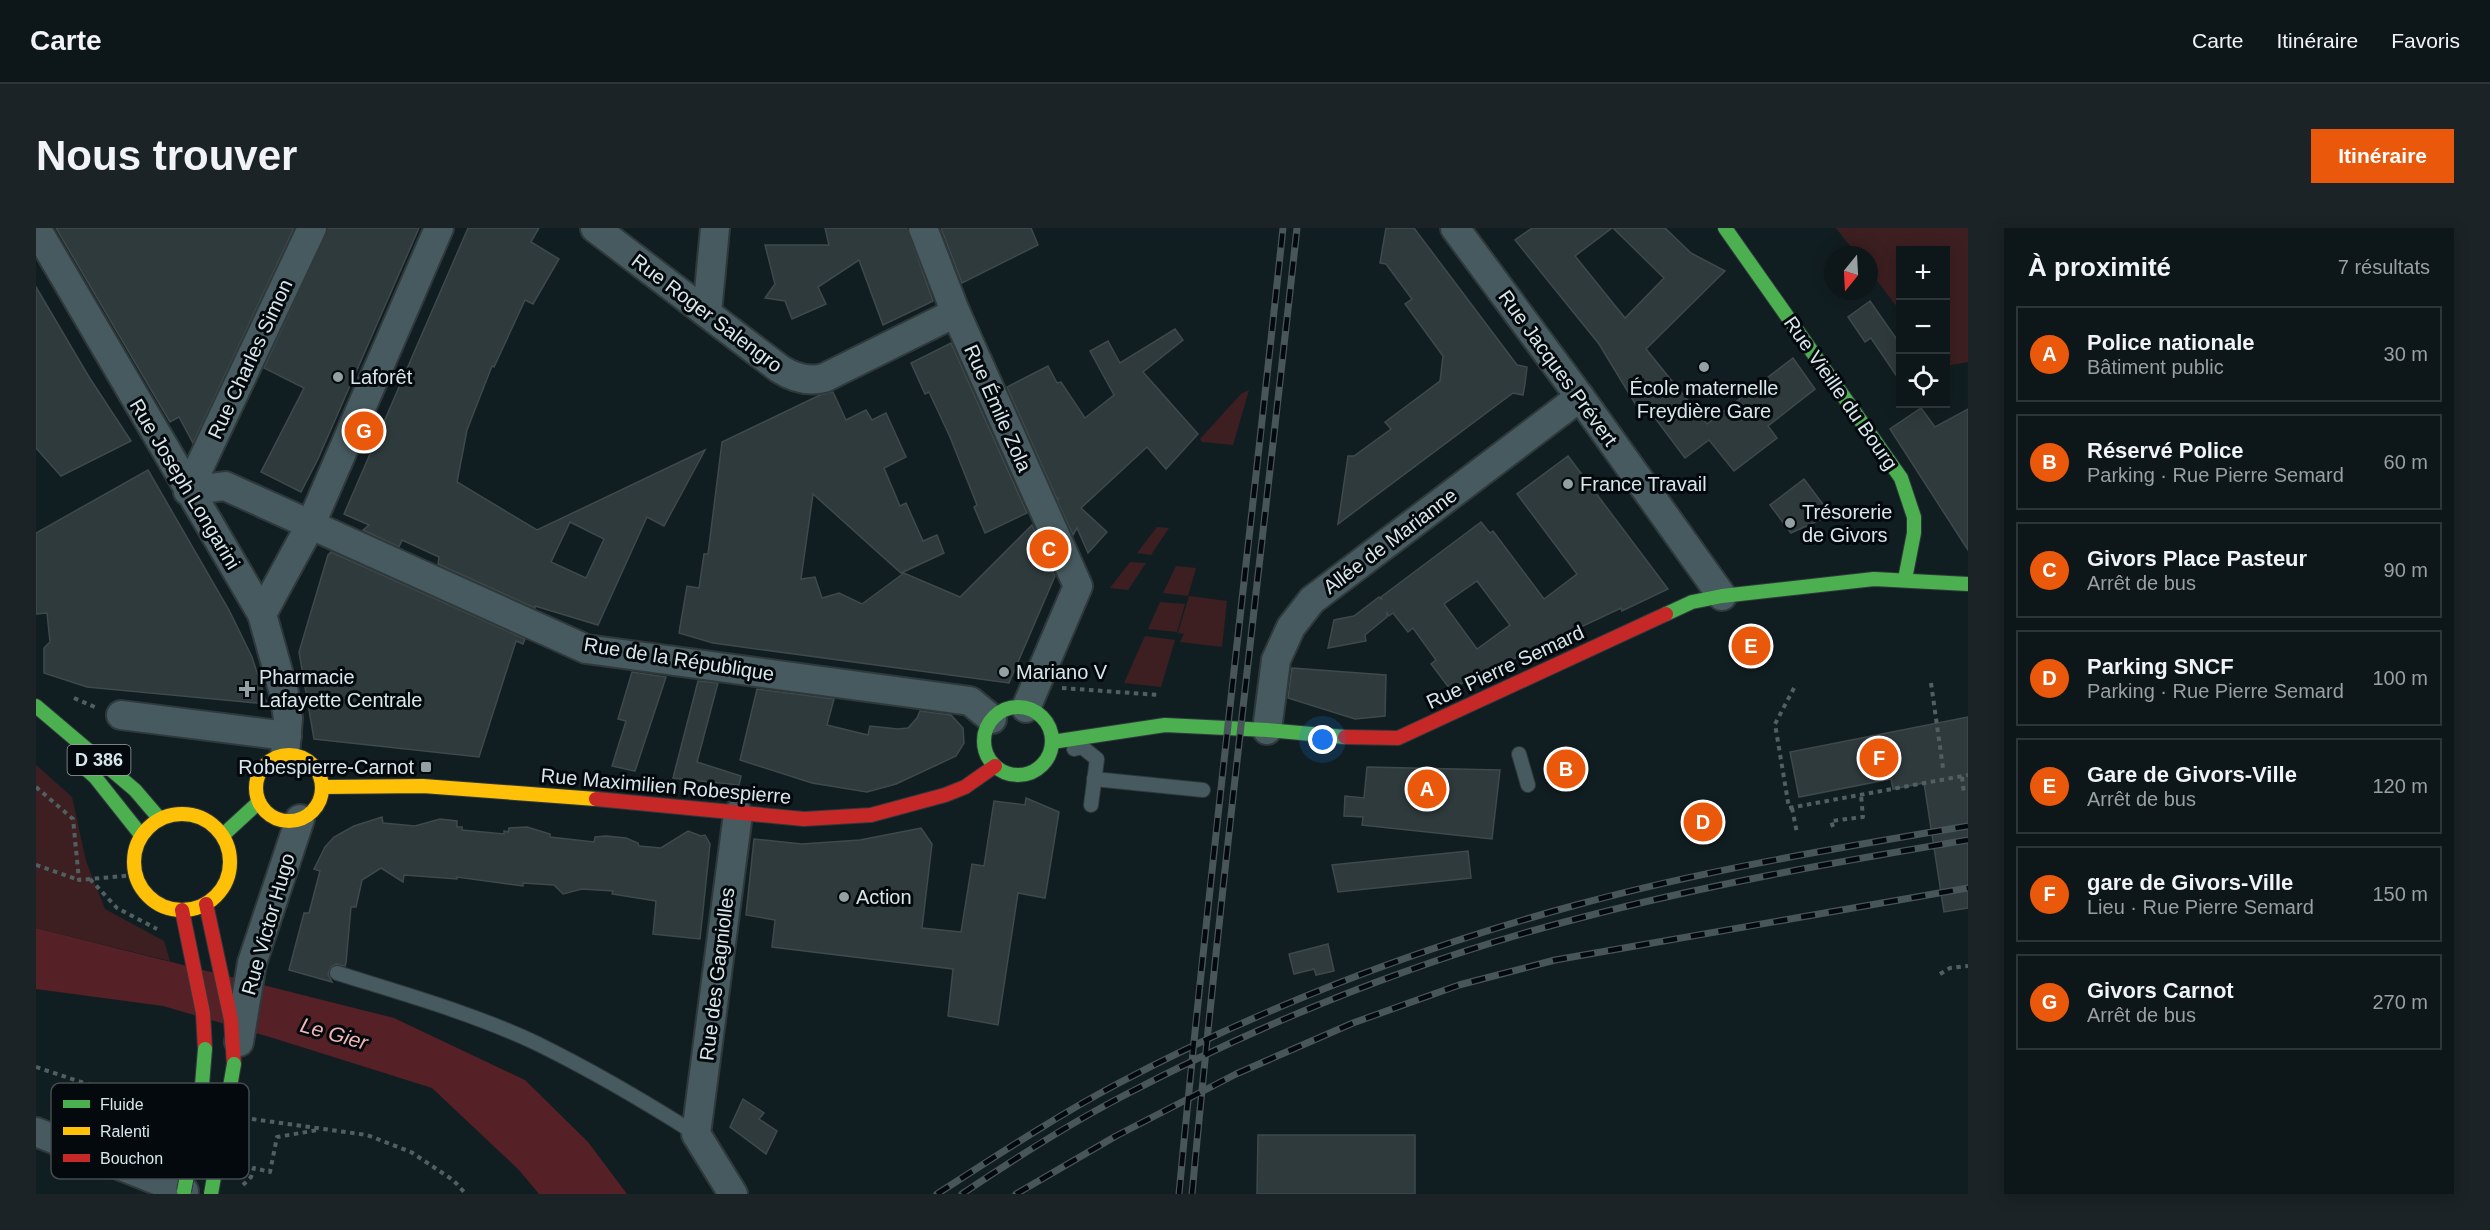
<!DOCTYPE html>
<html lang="fr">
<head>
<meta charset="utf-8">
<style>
  :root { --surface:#0d1619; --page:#1b2326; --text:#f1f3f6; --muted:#9a9fa2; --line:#2d3538; --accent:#ea580c }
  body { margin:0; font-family:Arial,sans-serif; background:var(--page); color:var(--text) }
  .controls { position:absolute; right:18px; top:18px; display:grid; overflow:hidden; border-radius:0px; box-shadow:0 3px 15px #0003 }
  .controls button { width:54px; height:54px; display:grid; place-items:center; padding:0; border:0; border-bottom:2px solid var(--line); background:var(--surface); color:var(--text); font:30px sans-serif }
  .compass { position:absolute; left:1788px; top:18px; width:54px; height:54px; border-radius:50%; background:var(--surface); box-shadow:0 3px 15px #0003; rotate:198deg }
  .you { position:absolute; left:1287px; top:512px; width:21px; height:21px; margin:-15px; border:4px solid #fff; border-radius:50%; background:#1a73e8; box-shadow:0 0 0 9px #1a73e833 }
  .badge { display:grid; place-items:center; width:39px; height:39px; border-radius:50%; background:var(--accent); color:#fff; font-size:20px; font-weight:700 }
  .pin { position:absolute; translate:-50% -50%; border:3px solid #fff; box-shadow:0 2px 6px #0006 }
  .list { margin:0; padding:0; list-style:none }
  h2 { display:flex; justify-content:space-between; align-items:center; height:78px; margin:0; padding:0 24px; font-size:26px }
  h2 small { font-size:20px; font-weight:400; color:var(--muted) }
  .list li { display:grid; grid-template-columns:39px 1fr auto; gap:18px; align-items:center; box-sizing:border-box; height:96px; margin:0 12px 12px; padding:0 12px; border:2px solid var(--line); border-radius:0px }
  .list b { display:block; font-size:22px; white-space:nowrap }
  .list p { margin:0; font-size:20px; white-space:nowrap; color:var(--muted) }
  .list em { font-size:20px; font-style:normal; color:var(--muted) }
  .icon { flex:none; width:33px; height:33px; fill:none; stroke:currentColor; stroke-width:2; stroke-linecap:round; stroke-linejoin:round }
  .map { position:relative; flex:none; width:1932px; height:966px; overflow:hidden; border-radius:0px }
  header { display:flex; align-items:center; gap:36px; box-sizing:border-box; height:84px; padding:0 30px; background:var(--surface); border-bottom:2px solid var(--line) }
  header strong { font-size:28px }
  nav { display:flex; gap:33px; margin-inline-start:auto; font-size:21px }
  .intro { display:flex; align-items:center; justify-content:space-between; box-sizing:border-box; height:144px; padding:0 36px }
  h1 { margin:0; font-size:42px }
  .button { padding:15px 27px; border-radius:0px; background:var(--accent); color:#fff; font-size:21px; font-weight:700 }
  main { display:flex; gap:36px; padding:0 36px }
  aside { flex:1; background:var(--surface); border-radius:0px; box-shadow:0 3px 15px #0003 }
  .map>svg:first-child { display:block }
  .green { fill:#3d1f21 }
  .water { fill:#552026 }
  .building { fill:#2f3a3c; stroke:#3f494c; stroke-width:1.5; fill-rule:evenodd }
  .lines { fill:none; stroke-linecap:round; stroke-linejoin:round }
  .lane-casing { stroke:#2f393c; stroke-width:16 }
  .street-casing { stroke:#2f393c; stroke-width:32 }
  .fast-casing { stroke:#2f393c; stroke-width:16 }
  .slow-casing { stroke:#2f393c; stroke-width:16 }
  .jam-casing { stroke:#2f393c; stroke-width:16 }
  .path { stroke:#505f62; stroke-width:4; stroke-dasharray:4.5 4.5; stroke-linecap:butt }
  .lane { stroke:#465a5f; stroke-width:14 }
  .street { stroke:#465a5f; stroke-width:28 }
  .fast { stroke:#4caf50; stroke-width:14 }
  .slow { stroke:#ffc107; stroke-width:14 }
  .jam { stroke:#c62828; stroke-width:14 }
  .rail-casing { stroke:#48565a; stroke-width:7 }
  .rail { stroke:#03090c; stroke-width:4.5; stroke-dasharray:14; stroke-linecap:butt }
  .fast-bridge-casing { stroke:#2f393c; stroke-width:16; stroke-linecap:butt }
  .fast-bridge { stroke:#4caf50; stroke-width:14 }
  .poi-dot { fill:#93a1a4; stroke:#03090c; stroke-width:2 }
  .labels { text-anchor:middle; stroke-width:6; stroke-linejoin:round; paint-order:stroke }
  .shield { fill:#03090c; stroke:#99a4a8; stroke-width:1.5 }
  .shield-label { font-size:18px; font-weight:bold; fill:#d9e7eb }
  .street-label { font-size:20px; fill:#d9e7eb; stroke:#03090c }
  .poi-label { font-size:20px; fill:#d9e7eb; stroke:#03090c; text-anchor:start }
  .water-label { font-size:21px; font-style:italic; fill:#f3b7b8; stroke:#03090c }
  .key { fill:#03090c; stroke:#434c4f; stroke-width:1.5 }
  .key-label { font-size:16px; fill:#d9e7eb }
</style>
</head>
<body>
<header>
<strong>Carte</strong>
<nav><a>Carte</a><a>Itinéraire</a><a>Favoris</a></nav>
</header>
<div class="intro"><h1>Nous trouver</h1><a class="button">Itinéraire</a></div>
<main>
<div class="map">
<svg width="1932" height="966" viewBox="0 0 1932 966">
  <rect width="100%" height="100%" fill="#111e21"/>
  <g class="green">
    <path d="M 1800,0 L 1932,0 L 1932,134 L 1910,138 L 1910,22 L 1864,22 L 1864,83 L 1833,42 L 1833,27 L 1821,27 Z"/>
    <path d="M 1213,162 L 1197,217 L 1166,214 L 1164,211 L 1205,166 Z"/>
    <path d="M 1121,299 L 1133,300 L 1115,327 L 1101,325 Z"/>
    <path d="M 1094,334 L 1110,335 L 1092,362 L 1074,360 Z"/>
    <path d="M 1140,338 L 1160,340 L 1152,368 L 1127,365 Z"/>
    <path d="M 1153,368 L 1191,373 L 1186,419 L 1144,414 L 1148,406 L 1142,405 Z"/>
    <path d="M 1124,374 L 1149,376 L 1141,404 L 1112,401 Z"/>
    <path d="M 1109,408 L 1139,412 L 1125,459 L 1088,455 Z"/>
    <path d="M 0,537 L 36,569 L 50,633 L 69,681 L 128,713 L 134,733 L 0,700 Z"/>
  </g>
  <path class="water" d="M 0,700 L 358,790 L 489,852 L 552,914 L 591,966 L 503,966 L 483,942 L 396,860 L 237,810 L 127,778 L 0,761 Z"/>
  <g class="building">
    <path d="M 20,0 L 258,0 L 157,215 L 143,189 L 134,194 Z"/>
    <path d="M 292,0 L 383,0 L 282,231 L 265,264 L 225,244 L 268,160 L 228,140 Z"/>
    <path d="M 432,0 L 503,0 L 495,14 L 523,31 L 497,76 L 489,72 L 458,139 L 456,138 L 431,202 L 421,254 L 501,302 L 669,222 L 628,298 L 611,289 L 562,397 L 499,378 L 499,380 L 402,336 L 403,329 L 366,312 L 363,319 L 327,302 L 333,297 L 308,286 ZM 534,294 L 568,311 L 550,350 L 515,334 Z"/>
    <path d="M 789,0 L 871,0 L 897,73 L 847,97 L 823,32 L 782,59 L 790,76 L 756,91 L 749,73 L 729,70 L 739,56 L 729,17 L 793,17 Z"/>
    <path d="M 905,0 L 995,0 L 1002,17 L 926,55 Z"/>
    <path d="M 1350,0 L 1378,0 L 1481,137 L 1491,139 L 1489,156 L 1487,167 L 1477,165 L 1302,296 L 1312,228 L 1318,228 L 1355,201 L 1349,194 L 1404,153 L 1407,128 L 1369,76 L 1376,71 L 1350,36 L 1344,35 Z"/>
    <path d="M 1496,0 L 1576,0 L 1539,28 L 1589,90 L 1628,50 L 1577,0 L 1629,0 L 1655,25 L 1689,43 L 1610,121 L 1671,196 L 1757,130 L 1779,161 L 1732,198 L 1741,210 L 1698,243 L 1673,212 L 1649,230 L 1613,182 L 1606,187 L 1563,116 L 1479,12 Z"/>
    <path d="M 0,59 L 53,149 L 95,213 L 25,248 L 0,220 Z"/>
    <path d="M 1834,73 L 1864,116 L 1864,153 L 1835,110 L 1829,114 L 1812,89 Z"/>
    <path d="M 1139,101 L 1147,112 L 1107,144 L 1162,206 L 1130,241 L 1111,219 L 1045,280 L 1071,304 L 1052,325 L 1041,300 L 1037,307 L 1021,272 L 1023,270 L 1021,271 L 971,159 L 1012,138 L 1021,155 L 1025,154 L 1049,190 L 1078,167 L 1054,123 L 1072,113 L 1084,135 Z"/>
    <path d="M 915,115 L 991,285 L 949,305 L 938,279 L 941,277 L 914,209 L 893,164 L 889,166 L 875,135 Z"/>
    <path d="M 797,164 L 810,192 L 830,182 L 836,192 L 850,185 L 870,229 L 848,240 L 864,278 L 870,275 L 887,313 L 901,307 L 908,325 L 865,345 L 777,266 L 765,351 L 779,349 L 786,370 L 803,365 L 826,376 L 868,345 L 924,369 L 996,297 L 1019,348 L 973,455 L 677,415 L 643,405 L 651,358 L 663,360 L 668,326 L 672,326 L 686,214 L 784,167 Z"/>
    <path d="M 1885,180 L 1899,199 L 1932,181 L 1932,322 L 1854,201 Z"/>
    <path d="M 1532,228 L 1632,361 L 1586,383 L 1585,380 L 1414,461 L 1395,436 L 1400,432 L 1377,400 L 1372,404 L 1357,385 L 1353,388 L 1351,385 L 1351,389 L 1329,407 L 1330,413 L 1292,420 L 1298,392 L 1318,388 L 1343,369 L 1346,372 L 1345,369 L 1445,294 L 1454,305 L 1457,303 L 1508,371 L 1541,346 L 1481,266 ZM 1441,353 L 1474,397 L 1441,421 L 1408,376 Z"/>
    <path d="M 112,242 L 193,382 L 216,429 L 231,476 L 51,459 L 8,445 L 8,420 L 14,414 L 11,385 L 0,386 L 0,305 Z"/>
    <path d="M 1768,251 L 1795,287 L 1755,305 L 1734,277 Z"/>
    <path d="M 295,324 L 489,411 L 487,416 L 480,413 L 443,529 L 278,511 L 263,424 L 292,327 Z"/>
    <path d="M 1256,440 L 1350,447 L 1349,488 L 1319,491 L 1252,470 Z"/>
    <path d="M 596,444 L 630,449 L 599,543 L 576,538 L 590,493 L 582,491 Z"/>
    <path d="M 662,453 L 682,455 L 661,534 L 705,548 L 703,557 L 637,550 Z"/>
    <path d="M 721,461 L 798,471 L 791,497 L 832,507 L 834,498 L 862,501 L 872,500 L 881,490 L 884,483 L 915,487 L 927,500 L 928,515 L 920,528 L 860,556 L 831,564 L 776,555 L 704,532 Z"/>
    <path d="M 1932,489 L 1932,680 L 1908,684 L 1888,555 L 1857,561 L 1855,551 L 1763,569 L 1754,524 Z"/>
    <path d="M 1331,539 L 1464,542 L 1456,611 L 1326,597 L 1327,589 L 1308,588 L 1309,568 L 1328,570 Z"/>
    <path d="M 990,570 L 1023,584 L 1009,670 L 982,665 L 962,797 L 912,788 L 917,741 L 736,719 L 739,692 L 710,687 L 718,611 L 766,616 L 824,612 L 885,600 L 896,616 L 886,700 L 925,704 L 936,636 L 948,638 L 958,573 L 989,577 Z"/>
    <path d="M 346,589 L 347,595 L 379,598 L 404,591 L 421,593 L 421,599 L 426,599 L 426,602 L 468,606 L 468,603 L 472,604 L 473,600 L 491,599 L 514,606 L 514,609 L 558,614 L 559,609 L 570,608 L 590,610 L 602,615 L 603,618 L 625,620 L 652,603 L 665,608 L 669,607 L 674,616 L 664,711 L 617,706 L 620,673 L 576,666 L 577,663 L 546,661 L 527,666 L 518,657 L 487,655 L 487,658 L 421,649 L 421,651 L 368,647 L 367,654 L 345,640 L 326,652 L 320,679 L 315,679 L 310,735 L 309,738 L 300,736 L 295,739 L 292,746 L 296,754 L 253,742 L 268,685 L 273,685 L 284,643 L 278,641 L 289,619 L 298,609 L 318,598 Z"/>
    <path d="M 1432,623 L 1435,650 L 1302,664 L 1296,637 Z"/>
    <path d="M 1292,716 L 1298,743 L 1280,747 L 1278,741 L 1258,746 L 1253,726 Z"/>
    <path d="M 707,871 L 728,885 L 723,891 L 741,903 L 730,926 L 694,899 Z"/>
    <path d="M 1222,907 L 1379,907 L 1379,966 L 1221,966 Z"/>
  </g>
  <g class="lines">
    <defs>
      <g id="lane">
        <path d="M 1038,521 L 1046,519 L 1061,531 L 1055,577"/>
        <path d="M 1483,526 L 1492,557"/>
        <path d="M 1058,551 L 1167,562"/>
        <path d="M 301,745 C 368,766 436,785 500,815 C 555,842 608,873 660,906"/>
      </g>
      <g id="street">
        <path d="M 0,0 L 226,386 L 248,465 L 252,490 L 249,527"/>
        <path d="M 559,0 L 744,141 C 758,150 772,154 788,150 L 909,90 L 919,83"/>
        <path d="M 887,0 L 919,83 L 1042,358 L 990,480"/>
        <path d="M 1419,0 L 1544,169 L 1686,368"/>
        <path d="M 671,85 L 679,0"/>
        <path d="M 152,263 L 189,258 L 550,421 L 934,473 L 956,491"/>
        <path d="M 152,263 L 276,0"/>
        <path d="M 226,386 L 275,296 L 403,0"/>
        <path d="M 85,487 L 251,508"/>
        <path d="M 1231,502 L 1240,432 L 1255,399 L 1276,372 L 1544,169"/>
        <path d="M 203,814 L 216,735 L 264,591"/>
        <path d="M 0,904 L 148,963"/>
        <path d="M 697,966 L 660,906 L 702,586"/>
      </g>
      <g id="fast">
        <path d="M 1689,0 L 1865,250 L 1878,289 L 1878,305 L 1869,351"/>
        <path d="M 1630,386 L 1656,374 L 1686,368 L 1838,351 L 1932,356"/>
        <path d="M 0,478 L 99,562 L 123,590"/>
        <circle cx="982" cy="513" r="34"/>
        <path d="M 1016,514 L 1129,497 L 1231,502 L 1309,509"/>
        <path d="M 50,541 L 59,549 L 105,607"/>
        <path d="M 187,607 L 223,574"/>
      </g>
      <g id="slow">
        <circle cx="253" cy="560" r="33"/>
        <path d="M 286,559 L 387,558 L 560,571"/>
        <circle cx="146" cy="634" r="48"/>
      </g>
      <g id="jam">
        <path d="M 1309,509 L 1362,510 L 1630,386"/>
        <path d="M 560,571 L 768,591 L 835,587 L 909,567 L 929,559 L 959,538"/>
        <path d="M 170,676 L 195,792 L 198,836"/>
        <path d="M 146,682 L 167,785 L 169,821"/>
      </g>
    </defs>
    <use href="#lane" class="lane-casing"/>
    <use href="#street" class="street-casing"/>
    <use href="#fast" class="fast-casing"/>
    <use href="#slow" class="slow-casing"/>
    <use href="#jam" class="jam-casing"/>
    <g class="path">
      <path d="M 1895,455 L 1907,540"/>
      <path d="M 1026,460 L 1123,467"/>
      <path d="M 1758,460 L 1739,496 L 1753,580 L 1932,547"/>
      <path d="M 38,470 L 61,480"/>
      <path d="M 1926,549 L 1928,566"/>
      <path d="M 0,559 L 37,591 L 43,652 L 99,647"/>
      <path d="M 1756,580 L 1761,605"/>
      <path d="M 1797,599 L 1795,593 L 1827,589 L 1825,567"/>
      <path d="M 0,637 L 43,652"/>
      <path d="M 54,651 L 81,680 L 121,701"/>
      <path d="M 1904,746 L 1914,740 L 1932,738"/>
      <path d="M 0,839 L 90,869 L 138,877"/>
      <path d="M 216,891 L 331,907 L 375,924 L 417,952 L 430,966"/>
      <path d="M 207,957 L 215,949 L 218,940 L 234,944 L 241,909 L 282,902"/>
    </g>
    <use href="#lane" class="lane"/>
    <use href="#street" class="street"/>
    <use href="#fast" class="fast"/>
    <use href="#slow" class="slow"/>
    <use href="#jam" class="jam"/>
    <defs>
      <g id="rail">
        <path d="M 901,966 C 960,928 1019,889 1081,856 C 1227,779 1382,720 1540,677 C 1669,642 1801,620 1932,598"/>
        <path d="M 926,966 C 978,931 1031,897 1087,868 C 1230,793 1384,731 1540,691 C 1669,657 1800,634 1932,612"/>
        <path d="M 980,966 L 1080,908 L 1200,846 L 1317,795 L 1423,757 L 1519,732 L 1932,660"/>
        <path d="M 1143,966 C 1173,644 1213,322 1247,0"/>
        <path d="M 1156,966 C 1186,644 1226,322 1261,0"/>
      </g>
    </defs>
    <use href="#rail" class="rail-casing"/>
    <use href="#rail" class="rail"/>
    <defs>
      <g id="fast-bridge">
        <path d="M 148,963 L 164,881 L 169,821"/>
        <path d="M 175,966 L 198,836"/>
      </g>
    </defs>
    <use href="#fast-bridge" class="fast-bridge-casing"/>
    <use href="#fast-bridge" class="fast-bridge"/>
  </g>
  <g class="poi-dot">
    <circle cx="1668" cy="139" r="6"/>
    <circle cx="302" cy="149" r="6"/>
    <circle cx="1532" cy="256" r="6"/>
    <circle cx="1754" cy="295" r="6"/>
    <circle cx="968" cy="444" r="6"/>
    <path d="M208 452h6v6h6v6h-6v6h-6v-6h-6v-6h6z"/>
    <rect x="384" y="533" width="12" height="12" rx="3"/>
    <circle cx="808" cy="669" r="6"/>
  </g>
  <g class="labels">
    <rect class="shield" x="31.5" y="517" width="63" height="30" rx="4.5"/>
    <g class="shield-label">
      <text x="63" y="538">D 386</text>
    </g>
    <g class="street-label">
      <text transform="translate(671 85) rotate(37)" y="7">Rue Roger Salengro</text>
      <text transform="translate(214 131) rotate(-65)" y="7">Rue Charles Simon</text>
      <text transform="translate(1522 140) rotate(54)" y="7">Rue Jacques Prévert</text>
      <text transform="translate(1805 165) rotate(55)" y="7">Rue Vieille du Bourg</text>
      <text transform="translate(962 180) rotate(66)" y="7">Rue Émile Zola</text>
      <text transform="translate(149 256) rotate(59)" y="7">Rue Joseph Longarini</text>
      <text transform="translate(1354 313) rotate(-37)" y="7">Allée de Marianne</text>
      <text transform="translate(643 431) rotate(9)" y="7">Rue de la République</text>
      <text transform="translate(1469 439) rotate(-25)" y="7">Rue Pierre Semard</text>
      <text transform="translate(630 558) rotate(5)" y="7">Rue Maximilien Robespierre</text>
      <text transform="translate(232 696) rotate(-74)" y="7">Rue Victor Hugo</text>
      <text transform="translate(681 746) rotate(-83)" y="7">Rue des Gagniolles</text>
    </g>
    <g class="poi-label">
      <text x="314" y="156">Laforêt</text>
      <text x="1668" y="167" text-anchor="middle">École maternelle<tspan x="1668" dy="23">Freydière Gare</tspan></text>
      <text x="1544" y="263">France Travail</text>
      <text x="1766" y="291">Trésorerie<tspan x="1766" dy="23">de Givors</tspan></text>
      <text x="980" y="451">Mariano V</text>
      <text x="223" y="456">Pharmacie<tspan x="223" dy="23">Lafayette Centrale</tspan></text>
      <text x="378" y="546" text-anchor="end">Robespierre-Carnot</text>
      <text x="820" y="676">Action</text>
    </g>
    <g class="water-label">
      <text transform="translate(298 806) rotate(16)" y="7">Le Gier</text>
    </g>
  </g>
  <rect x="15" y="855" width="198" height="96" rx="9" class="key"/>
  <rect x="27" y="872" width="27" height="8" fill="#4caf50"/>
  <rect x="27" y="899" width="27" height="8" fill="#ffc107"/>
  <rect x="27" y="926" width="27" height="8" fill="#c62828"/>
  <g class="key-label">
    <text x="64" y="882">Fluide</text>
    <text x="64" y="909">Ralenti</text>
    <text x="64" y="936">Bouchon</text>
  </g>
</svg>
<div class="controls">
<button>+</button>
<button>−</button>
<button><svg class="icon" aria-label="locate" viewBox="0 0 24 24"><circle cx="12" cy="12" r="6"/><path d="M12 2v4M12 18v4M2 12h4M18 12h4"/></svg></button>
</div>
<svg class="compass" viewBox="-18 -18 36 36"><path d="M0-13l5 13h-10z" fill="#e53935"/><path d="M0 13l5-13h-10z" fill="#9a9fa2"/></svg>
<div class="you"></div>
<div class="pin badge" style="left:1391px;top:561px">A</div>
<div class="pin badge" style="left:1530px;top:541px">B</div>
<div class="pin badge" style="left:1013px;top:321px">C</div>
<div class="pin badge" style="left:1667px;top:594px">D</div>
<div class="pin badge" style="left:1715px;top:418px">E</div>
<div class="pin badge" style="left:1843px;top:530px">F</div>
<div class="pin badge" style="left:328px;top:203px">G</div>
</div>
<aside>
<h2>À proximité<small>7 résultats</small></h2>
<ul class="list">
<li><span class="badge">A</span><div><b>Police nationale</b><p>Bâtiment public</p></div><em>30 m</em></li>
<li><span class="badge">B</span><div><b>Réservé Police</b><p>Parking · Rue Pierre Semard</p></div><em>60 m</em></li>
<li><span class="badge">C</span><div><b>Givors Place Pasteur</b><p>Arrêt de bus</p></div><em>90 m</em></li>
<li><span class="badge">D</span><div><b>Parking SNCF</b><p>Parking · Rue Pierre Semard</p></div><em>100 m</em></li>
<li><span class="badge">E</span><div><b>Gare de Givors-Ville</b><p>Arrêt de bus</p></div><em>120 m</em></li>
<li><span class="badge">F</span><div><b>gare de Givors-Ville</b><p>Lieu · Rue Pierre Semard</p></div><em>150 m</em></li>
<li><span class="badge">G</span><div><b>Givors Carnot</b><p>Arrêt de bus</p></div><em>270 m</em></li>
</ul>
</aside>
</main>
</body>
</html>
